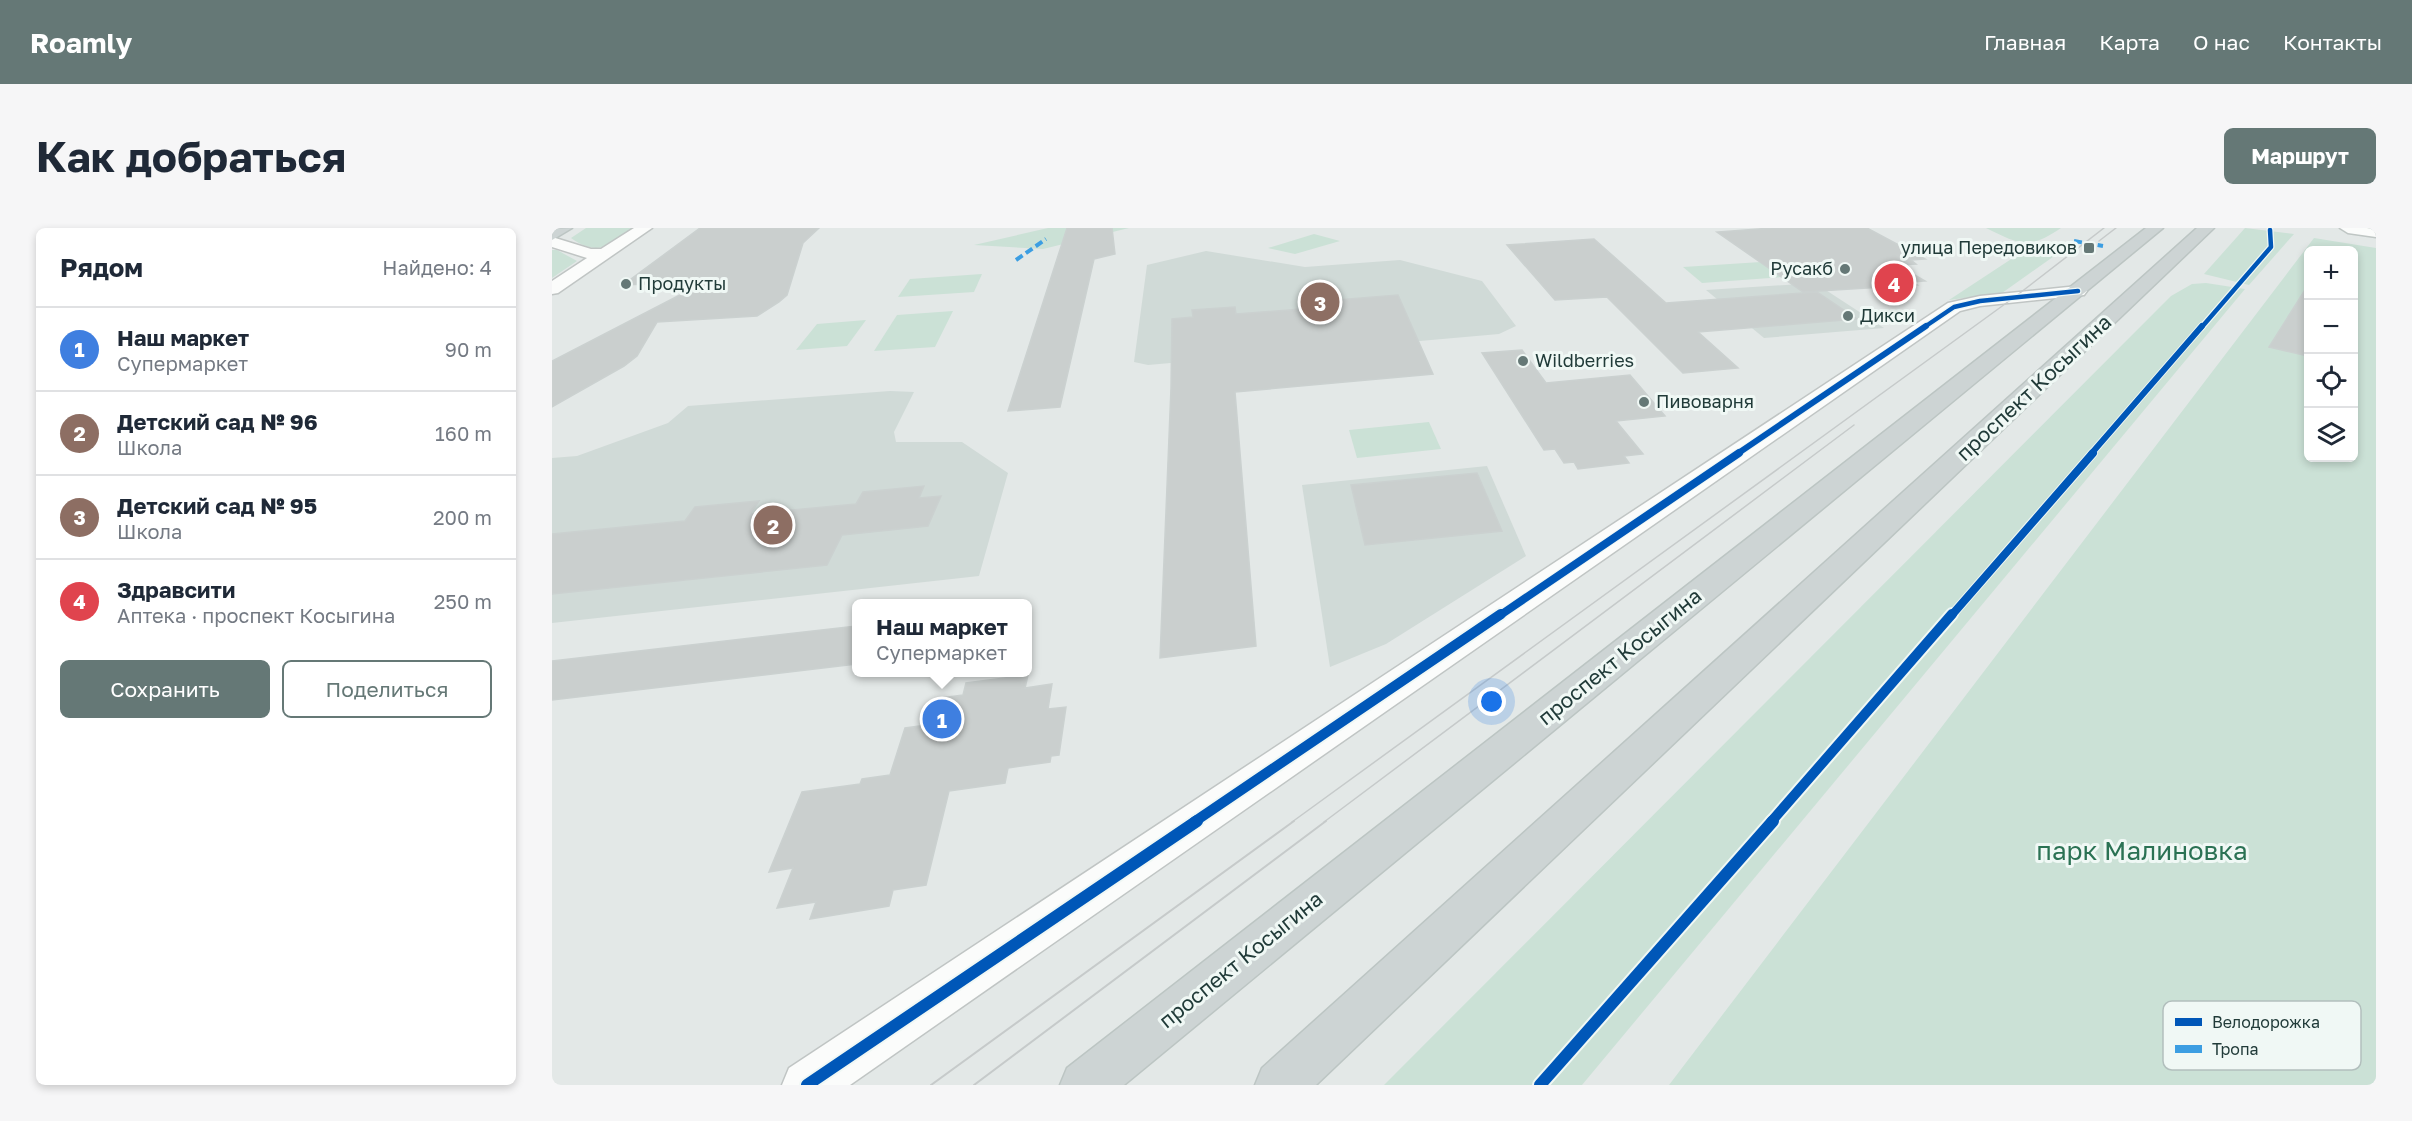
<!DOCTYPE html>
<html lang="ru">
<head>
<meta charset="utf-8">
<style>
  :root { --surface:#fff; --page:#f6f6f7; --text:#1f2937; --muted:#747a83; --line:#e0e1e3; --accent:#657876 }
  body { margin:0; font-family:"Golos Text",sans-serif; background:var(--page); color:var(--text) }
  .controls { position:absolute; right:18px; top:18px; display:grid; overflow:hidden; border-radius:9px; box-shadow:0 3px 9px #0003 }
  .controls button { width:54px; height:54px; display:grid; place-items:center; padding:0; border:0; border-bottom:2px solid var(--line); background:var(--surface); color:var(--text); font:30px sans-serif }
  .you { position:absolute; left:940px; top:474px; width:21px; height:21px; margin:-15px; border:4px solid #fff; border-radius:50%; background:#1a73e8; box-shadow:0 0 0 9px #1a73e833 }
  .badge { display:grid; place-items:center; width:39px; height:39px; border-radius:50%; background:var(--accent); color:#fff; font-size:20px; font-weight:700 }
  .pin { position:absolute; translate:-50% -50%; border:3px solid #fff; box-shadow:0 2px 6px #0006 }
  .popup { position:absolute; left:300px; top:371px; width:180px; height:78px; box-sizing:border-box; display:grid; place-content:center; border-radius:9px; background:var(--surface); filter:drop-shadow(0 2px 4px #0005); font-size:20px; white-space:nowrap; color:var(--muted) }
  .popup b { font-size:22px; color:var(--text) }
  .popup::after { content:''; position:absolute; left:50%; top:100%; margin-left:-12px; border:12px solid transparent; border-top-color:var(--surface) }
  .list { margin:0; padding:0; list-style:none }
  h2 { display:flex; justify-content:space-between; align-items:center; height:78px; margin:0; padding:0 24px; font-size:26px }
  h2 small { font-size:20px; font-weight:400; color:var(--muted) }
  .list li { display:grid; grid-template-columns:39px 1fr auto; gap:18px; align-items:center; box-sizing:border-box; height:84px; padding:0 24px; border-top:2px solid var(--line) }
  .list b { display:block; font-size:22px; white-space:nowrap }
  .list p { margin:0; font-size:20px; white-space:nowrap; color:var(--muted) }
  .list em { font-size:20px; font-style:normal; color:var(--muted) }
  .actions { display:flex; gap:12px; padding:18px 24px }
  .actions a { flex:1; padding:14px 0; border:2px solid var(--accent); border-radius:9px; text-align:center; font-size:21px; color:var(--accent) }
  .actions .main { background:var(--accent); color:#fff }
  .icon { flex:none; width:33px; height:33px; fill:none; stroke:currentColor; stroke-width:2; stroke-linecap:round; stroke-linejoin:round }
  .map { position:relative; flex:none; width:1824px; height:857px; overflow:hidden; border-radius:9px }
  header { display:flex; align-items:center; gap:36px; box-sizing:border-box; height:84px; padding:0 30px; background:var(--accent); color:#fff }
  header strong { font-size:28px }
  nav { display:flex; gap:33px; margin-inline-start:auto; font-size:21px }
  .intro { display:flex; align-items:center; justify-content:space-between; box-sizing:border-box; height:144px; padding:0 36px }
  h1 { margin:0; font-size:42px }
  .button { padding:15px 27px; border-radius:9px; background:var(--accent); color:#fff; font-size:21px; font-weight:700 }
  main { display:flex; gap:36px; padding:0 36px }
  aside { flex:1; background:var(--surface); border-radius:9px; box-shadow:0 3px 9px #0003 }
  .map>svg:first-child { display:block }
  .built { fill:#d0dad7 }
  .green { fill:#cbe1d6; fill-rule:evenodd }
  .building { fill:#cacfce; stroke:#cbd1d0; stroke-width:1.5 }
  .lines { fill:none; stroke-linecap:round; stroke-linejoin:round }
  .street-casing { stroke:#c0c5c4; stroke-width:3 }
  .secondary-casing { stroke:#bfc6c4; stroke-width:3 }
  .primary-casing { stroke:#bcc5c3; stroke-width:3 }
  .street { fill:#fbfcfb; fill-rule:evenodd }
  .secondary { fill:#fbfcfb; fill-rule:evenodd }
  .primary { fill:#cdd4d4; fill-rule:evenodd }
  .tram-far1 { stroke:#c6caca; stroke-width:1.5 }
  .tram { stroke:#c6caca; stroke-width:2 }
  .quiet { stroke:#3c9ee2; stroke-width:4; stroke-dasharray:8 4; stroke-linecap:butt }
  .cycleway-far4-casing { stroke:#f0f8f5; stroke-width:7 }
  .cycleway-far3-casing { stroke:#f0f8f5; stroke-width:8 }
  .cycleway-far2-casing { stroke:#f0f8f5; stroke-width:10 }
  .cycleway-far1-casing { stroke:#f0f8f5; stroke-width:14 }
  .cycleway-casing { stroke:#f0f8f5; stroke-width:16 }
  .cycleway-far4 { stroke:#0057b8; stroke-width:4.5 }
  .cycleway-far3 { stroke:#0057b8; stroke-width:6 }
  .cycleway-far2 { stroke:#0057b8; stroke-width:8 }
  .cycleway-far1 { stroke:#0057b8; stroke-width:10 }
  .cycleway { stroke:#0057b8; stroke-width:12 }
  .poi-dot { fill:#657876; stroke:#f0f8f5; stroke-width:2 }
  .labels { text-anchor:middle; stroke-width:6; stroke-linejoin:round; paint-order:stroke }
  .far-poi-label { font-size:18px; fill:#213b39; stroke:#f0f8f5; text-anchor:start }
  .street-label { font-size:21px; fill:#213b39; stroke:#f0f8f5 }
  .near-park-label { font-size:26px; fill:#2b7254; stroke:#f0f8f5 }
  .key { fill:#f0f8f5; stroke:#b2bfbd; stroke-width:1.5 }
  .key-label { font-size:16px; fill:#213b39 }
</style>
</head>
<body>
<header>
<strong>Roamly</strong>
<nav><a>Главная</a><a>Карта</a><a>О нас</a><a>Контакты</a></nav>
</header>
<div class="intro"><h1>Как добраться</h1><a class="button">Маршрут</a></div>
<main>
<aside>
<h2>Рядом<small>Найдено: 4</small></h2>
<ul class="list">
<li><span class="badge" style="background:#3f7fe0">1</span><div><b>Наш маркет</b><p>Супермаркет</p></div><em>90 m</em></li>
<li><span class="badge" style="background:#8d6e63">2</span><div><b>Детский сад № 96</b><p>Школа</p></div><em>160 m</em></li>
<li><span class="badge" style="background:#8d6e63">3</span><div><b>Детский сад № 95</b><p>Школа</p></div><em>200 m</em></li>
<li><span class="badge" style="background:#e0444e">4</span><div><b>Здравсити</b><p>Аптека · проспект Косыгина</p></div><em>250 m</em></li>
</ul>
<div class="actions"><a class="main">Сохранить</a><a>Поделиться</a></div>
</aside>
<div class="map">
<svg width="1824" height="857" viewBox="0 0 1824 857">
  <rect width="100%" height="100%" fill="#e3e8e7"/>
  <g class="built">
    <path d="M 654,23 L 753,39 L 848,32 L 930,53 L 964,98 L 947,106 L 596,137 L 582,134 L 595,37 Z"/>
    <path d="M 1263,55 L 1332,100 L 1212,110 L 1154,62 Z"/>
    <path d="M 338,163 L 362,164 L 342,204 L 344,214 L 410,214 L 456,245 L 427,348 L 0,395 L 0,230 L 25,228 L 116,195 L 136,178 Z"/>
    <path d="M 935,238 L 974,328 L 834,416 L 778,439 L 750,257 Z"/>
  </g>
  <g class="green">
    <path d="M 34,0 L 83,0 C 58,16 47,30 19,10 Z"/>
    <path d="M 496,0 L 577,0 L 491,21 L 422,17 Z"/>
    <path d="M 1434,0 L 1509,0 C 1475,23 1468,16 1434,0 Z"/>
    <path d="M 1693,0 L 1742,6 L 1697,57 L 1652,46 Z"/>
    <path d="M 762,6 L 788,13 L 743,26 L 716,20 Z"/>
    <path d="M 1762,10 L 1824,20 L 1824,857 L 1117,857 ZM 1756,22 L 1802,22 L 1802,230 L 1756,230 Z"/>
    <path d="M 1515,19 L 1450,65 L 1397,72 L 1473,22 Z"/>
    <path d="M 0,22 L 5,22 L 25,33 L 0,50 Z"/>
    <path d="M 1209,34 L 1231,49 L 1150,55 L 1131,39 Z"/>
    <path d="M 430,46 L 422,64 L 346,69 L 358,51 Z"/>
    <path d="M 1654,55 L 1693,61 L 1030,857 L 832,857 L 1619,68 L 1640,56 Z"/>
    <path d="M 401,83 L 383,119 L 322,123 L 345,87 Z"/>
    <path d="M 314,92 L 295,118 L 244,122 L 265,96 Z"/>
    <path d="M 877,194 L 889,221 L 805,230 L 797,202 Z"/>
  </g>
  <g class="building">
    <path d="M 148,0 L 267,0 L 251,15 L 235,67 L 227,74 L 205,88 L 105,94 L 85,128 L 72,138 L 0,179 L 0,133 L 153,54 L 71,57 Z"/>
    <path d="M 515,0 L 560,0 L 563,26 L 542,31 L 508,179 L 456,183 Z"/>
    <path d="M 1220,0 L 1315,0 L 1373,31 L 1359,32 L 1364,36 L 1345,37 L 1373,53 L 1360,54 L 1365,57 L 1251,64 L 1165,4 Z"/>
    <path d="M 1042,11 L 1114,75 L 1265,64 L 1305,91 L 1146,104 L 1186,140 L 1131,145 L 1055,69 L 1003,72 L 955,17 Z"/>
    <path d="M 1756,57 L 1756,128 L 1717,119 Z"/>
    <path d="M 846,67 L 881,146 L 683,164 L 704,418 L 608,430 L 619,160 L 620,91 L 641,89 L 640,82 L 683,79 L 684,86 L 749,81 L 748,75 Z"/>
    <path d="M 970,122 L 994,155 L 1078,147 L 1113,188 L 1064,193 L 1091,226 L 1072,228 L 1077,235 L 1026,241 L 1022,234 L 1012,235 L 1003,221 L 992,222 L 930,125 Z"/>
    <path d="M 925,245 L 950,303 L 813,317 L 799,257 Z"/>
    <path d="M 372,258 L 367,270 L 389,268 L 376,298 L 290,307 L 275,337 L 0,366 L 0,306 L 133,293 L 143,279 L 207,273 L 198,286 L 304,276 L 311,264 Z"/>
    <path d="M 304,398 L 304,436 L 0,472 L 0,433 Z"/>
    <path d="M 476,447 L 473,460 L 500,456 L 496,481 L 514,479 L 507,527 L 499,528 L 498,534 L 456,540 L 453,555 L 397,563 L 374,657 L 341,662 L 337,678 L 258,691 L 264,674 L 225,680 L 241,640 L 217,644 L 250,564 L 308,556 L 310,551 L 338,547 L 353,500 L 375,497 L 382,471 L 411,467 L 414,455 Z"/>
  </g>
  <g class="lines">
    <defs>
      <g id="street">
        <path d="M 82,0 L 100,0 L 6,65 L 0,66 L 0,53 L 35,30 L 0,19 L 0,9 L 39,21 L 49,21 Z"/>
        <path d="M 1526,58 L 1532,59 L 1535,63 L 1532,67 L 1428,78 L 1408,83 L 298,857 L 230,857 L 237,840 L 1396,75 L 1428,68 Z"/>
      </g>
      <path id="secondary" d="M 1788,0 L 1824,0 L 1824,9 L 1796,5 Z"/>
      <g id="primary">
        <path d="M 20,0 L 0,12 L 0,1 Z"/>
        <path d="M 1594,0 L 1611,0 L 572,857 L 508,857 L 515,840 Z"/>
        <path d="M 1645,0 L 1662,0 L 764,857 L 703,857 L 710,840 Z"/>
      </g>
    </defs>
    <use href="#street" class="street-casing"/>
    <use href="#secondary" class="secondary-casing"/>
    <use href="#primary" class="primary-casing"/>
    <use href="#street" class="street"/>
    <use href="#secondary" class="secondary"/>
    <use href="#primary" class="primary"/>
    <g class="tram-far1">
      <path d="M 1547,13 L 1564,0"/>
      <path d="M 740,594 L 1464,68 L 1552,0"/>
      <path d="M 772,594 L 1302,197"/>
    </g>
    <g class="tram">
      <path d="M 379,857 L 742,593"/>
      <path d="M 422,857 L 774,593"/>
    </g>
    <g class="quiet">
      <path d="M 1522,13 L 1551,18"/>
      <path d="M 464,32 L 494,11"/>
    </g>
    <defs>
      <g id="cycleway-far4">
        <path d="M 1371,100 L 1402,79 L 1428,73 L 1526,63"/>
        <path d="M 1649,100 L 1719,19 L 1718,2"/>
      </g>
      <g id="cycleway-far3">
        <path d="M 1185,226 L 1374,98"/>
        <path d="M 1539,226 L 1650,98"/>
      </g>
      <g id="cycleway-far2">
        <path d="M 947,388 L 1187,225"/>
        <path d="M 1399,388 L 1541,225"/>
      </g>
      <g id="cycleway-far1">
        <path d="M 642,594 L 949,386"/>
        <path d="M 1219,594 L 1400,386"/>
      </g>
      <g id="cycleway">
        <path d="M 255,857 L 645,593"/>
        <path d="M 988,857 L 1221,593"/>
      </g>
    </defs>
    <use href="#cycleway-far4" class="cycleway-far4-casing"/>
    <use href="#cycleway-far3" class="cycleway-far3-casing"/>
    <use href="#cycleway-far2" class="cycleway-far2-casing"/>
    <use href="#cycleway-far1" class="cycleway-far1-casing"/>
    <use href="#cycleway" class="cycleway-casing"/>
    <use href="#cycleway-far4" class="cycleway-far4"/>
    <use href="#cycleway-far3" class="cycleway-far3"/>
    <use href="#cycleway-far2" class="cycleway-far2"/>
    <use href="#cycleway-far1" class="cycleway-far1"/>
    <use href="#cycleway" class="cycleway"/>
  </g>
  <g class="poi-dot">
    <rect x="1531" y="14" width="12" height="12" rx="3"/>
    <circle cx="1293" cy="41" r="6"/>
    <circle cx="74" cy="56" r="6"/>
    <circle cx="1296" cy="88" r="6"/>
    <circle cx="971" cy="133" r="6"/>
    <circle cx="1092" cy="174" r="6"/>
  </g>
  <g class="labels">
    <g class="far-poi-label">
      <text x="1525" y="26" text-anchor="end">улица Передовиков</text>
      <text x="1281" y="47" text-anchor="end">Русакб</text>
      <text x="86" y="62">Продукты</text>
      <text x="1308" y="94">Дикси</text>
      <text x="983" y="139">Wildberries</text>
      <text x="1104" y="180">Пивоварня</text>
    </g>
    <g class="street-label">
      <text transform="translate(1482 160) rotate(-43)" y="7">проспект Косыгина</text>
      <text transform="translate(1068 429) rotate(-39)" y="7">проспект Косыгина</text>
      <text transform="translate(689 732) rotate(-39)" y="7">проспект Косыгина</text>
    </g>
    <g class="near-park-label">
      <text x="1590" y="632">парк Малиновка</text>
    </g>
  </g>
  <rect x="1611" y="773" width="198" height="69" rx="9" class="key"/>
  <rect x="1623" y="790" width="27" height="8" fill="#0057b8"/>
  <rect x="1623" y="817" width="27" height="8" fill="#3c9ee2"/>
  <g class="key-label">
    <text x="1660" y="800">Велодорожка</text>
    <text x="1660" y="827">Тропа</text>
  </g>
</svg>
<div class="controls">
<button>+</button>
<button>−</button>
<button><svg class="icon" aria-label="locate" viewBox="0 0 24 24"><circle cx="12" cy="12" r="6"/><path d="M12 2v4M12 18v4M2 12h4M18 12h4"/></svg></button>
<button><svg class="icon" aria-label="layers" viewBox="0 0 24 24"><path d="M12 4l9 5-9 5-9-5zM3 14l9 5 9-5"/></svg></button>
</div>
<div class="you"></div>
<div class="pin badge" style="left:390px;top:491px;background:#3f7fe0">1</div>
<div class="popup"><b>Наш маркет</b>Супермаркет</div>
<div class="pin badge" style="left:221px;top:297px;background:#8d6e63">2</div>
<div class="pin badge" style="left:768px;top:74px;background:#8d6e63">3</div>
<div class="pin badge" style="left:1342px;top:55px;background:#e0444e">4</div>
</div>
</main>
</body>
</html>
